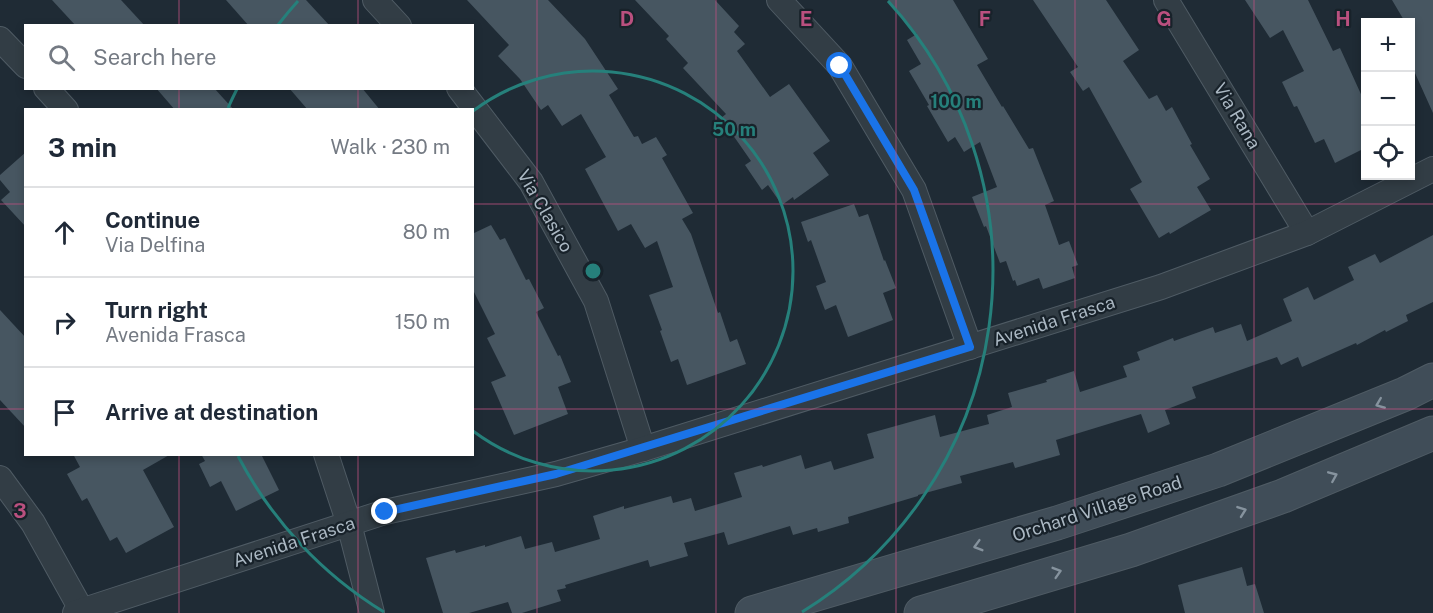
<!DOCTYPE html>
<html lang="en">
<head>
<meta charset="utf-8">
<style>
  :root { --surface:#fff; --page:#f6f6f7; --text:#1f2937; --muted:#747a83; --line:#e0e1e3 }
  body { margin:0; font-family:"Public Sans",sans-serif; background:var(--page); color:var(--text) }
  .controls { position:absolute; right:18px; top:18px; display:grid; overflow:hidden; border-radius:0px; box-shadow:0 3px 9px #0003 }
  .controls button { width:54px; height:54px; display:grid; place-items:center; padding:0; border:0; border-bottom:2px solid var(--line); background:var(--surface); color:var(--text); font:30px sans-serif }
  .stop { position:absolute; width:18px; height:18px; margin:-14px; border:4px solid #1a73e8; border-radius:50%; background:#fff }
  .stop.end { background:#1a73e8; border-color:#fff; box-shadow:0 2px 6px #0008 }
  .list { margin:0; padding:0; list-style:none }
  h2 { display:flex; justify-content:space-between; align-items:center; height:78px; margin:0; padding:0 24px; font-size:26px }
  h2 small { font-size:20px; font-weight:400; color:var(--muted) }
  .list li { display:grid; grid-template-columns:39px 1fr auto; gap:18px; align-items:center; box-sizing:border-box; height:90px; padding:0 24px; border-top:2px solid var(--line) }
  .list b { display:block; font-size:22px; white-space:nowrap }
  .list p { margin:0; font-size:20px; white-space:nowrap; color:var(--muted) }
  .list em { font-size:20px; font-style:normal; color:var(--muted) }
  .icon { flex:none; width:33px; height:33px; fill:none; stroke:currentColor; stroke-width:2; stroke-linecap:round; stroke-linejoin:round }
  .map { position:relative; flex:none; width:1433px; height:613px; overflow:hidden }
  .search { position:absolute; background:var(--surface); box-shadow:0 3px 9px #0003; left:24px; top:24px; width:450px; height:66px; display:flex; align-items:center; gap:15px; box-sizing:border-box; padding:0 21px; border-radius:0px; color:var(--muted); font-size:22px }
  .panel { position:absolute; background:var(--surface); box-shadow:0 3px 9px #0003; left:24px; top:108px; width:450px; height:348px; border-radius:0px }
  .map>svg:first-child { display:block }
  .building { fill:#475661 }
  .lines { fill:none; stroke-linecap:round; stroke-linejoin:round }
  .street-casing { stroke:#4f5b64; stroke-width:26 }
  .secondary-casing { stroke:#4f5b64; stroke-width:35 }
  .street { stroke:#323d45; stroke-width:24 }
  .secondary { stroke:#404d58; stroke-width:33 }
  .oneway { stroke:#86939e }
  .route { stroke:#1a73e8; stroke-width:8 }
  .grid { fill:none; stroke:#ba507f; stroke-width:1.5; stroke-opacity:0.55 }
  .ring { fill:none; stroke:#26807b; stroke-width:3 }
  .labels { text-anchor:middle; stroke-width:4.5; stroke-linejoin:round; paint-order:stroke }
  .street-label { font-size:18px; fill:#abb8c3; stroke:#18222a }
  .grid-label { font-size:20px; text-anchor:middle; font-weight:bold; fill:#ba507f; stroke:#18222a; stroke-width:4.5; stroke-linejoin:round; paint-order:stroke }
  .centre { fill:#26807b; stroke:#18222a; stroke-width:3 }
  .ring-label { font-size:18px; text-anchor:middle; font-weight:bold; fill:#26807b; stroke:#18222a; stroke-width:4.5; stroke-linejoin:round; paint-order:stroke }
</style>
</head>
<body>
<div class="map">
<svg width="1433" height="613" viewBox="0 0 1433 613">
  <rect width="100%" height="100%" fill="#1f2b35"/>
  <g class="building">
    <path d="M 52,0 L 121,0 L 145,26 L 76,26 Z"/>
    <path d="M 226,0 L 306,0 L 330,26 L 249,26 Z"/>
    <path d="M 467,0 L 548,0 L 585,39 L 618,89 L 609,95 L 634,137 L 638,136 L 642,144 L 656,137 L 667,155 L 662,158 L 693,213 L 682,219 L 691,234 L 718,313 L 720,312 L 730,342 L 737,339 L 746,364 L 687,385 L 678,359 L 671,362 L 660,331 L 662,330 L 649,295 L 673,287 L 657,241 L 645,248 L 631,224 L 618,231 L 585,169 L 606,157 L 581,114 L 562,126 L 548,105 L 541,110 L 520,79 L 498,56 L 509,45 Z"/>
    <path d="M 635,0 L 715,0 L 739,26 L 734,32 L 745,44 L 737,51 L 770,97 L 789,84 L 830,141 L 813,153 L 829,175 L 794,200 L 793,197 L 782,205 L 768,185 L 762,190 L 745,165 L 751,161 L 721,118 L 726,114 L 683,68 L 688,63 L 666,39 L 669,36 Z"/>
    <path d="M 888,0 L 953,0 L 988,59 L 977,65 L 1002,107 L 1003,106 L 1029,149 L 1033,148 L 1054,201 L 1045,205 L 1059,245 L 1069,241 L 1078,265 L 1072,267 L 1075,278 L 1043,289 L 1039,278 L 1017,286 L 1015,280 L 1013,281 L 1006,261 L 1000,263 L 986,226 L 984,227 L 972,197 L 997,187 L 980,142 L 964,152 L 955,137 L 948,142 L 927,106 L 929,105 L 909,71 L 921,64 L 907,40 L 917,34 Z"/>
    <path d="M 1033,0 L 1106,0 L 1139,50 L 1123,61 L 1149,99 L 1157,95 L 1166,111 L 1172,107 L 1192,144 L 1190,145 L 1210,179 L 1197,187 L 1211,210 L 1170,234 L 1169,232 L 1159,238 L 1130,189 L 1142,182 L 1089,87 L 1083,91 L 1070,72 L 1078,67 Z"/>
    <path d="M 1245,0 L 1308,0 L 1333,51 L 1340,48 L 1365,103 L 1365,148 L 1335,163 L 1324,139 L 1315,143 L 1297,106 L 1294,107 L 1282,82 L 1304,71 L 1283,30 L 1270,38 Z"/>
    <path d="M 1392,0 L 1433,0 L 1433,113 L 1410,62 L 1410,22 L 1405,22 Z"/>
    <path d="M 156,88 L 214,88 L 234,110 L 175,110 Z"/>
    <path d="M 289,88 L 362,88 L 380,110 L 308,110 Z"/>
    <path d="M 26,152 L 26,227 L 1,200 L 10,192 L 0,180 L 0,175 Z"/>
    <path d="M 854,204 L 859,217 L 868,214 L 884,261 L 885,260 L 896,288 L 883,293 L 893,320 L 848,337 L 836,305 L 825,310 L 816,286 L 826,282 L 811,240 L 808,242 L 801,222 Z"/>
    <path d="M 491,225 L 500,240 L 505,238 L 526,280 L 529,279 L 544,308 L 536,312 L 558,356 L 560,355 L 571,382 L 558,387 L 568,414 L 514,435 L 491,382 L 506,376 L 487,338 L 495,334 L 472,288 L 472,234 Z"/>
    <path d="M 1433,235 L 1433,302 L 1406,315 L 1408,321 L 1386,332 L 1385,330 L 1357,345 L 1356,343 L 1302,367 L 1298,357 L 1281,365 L 1277,357 L 1192,387 L 1196,398 L 1165,410 L 1170,424 L 1148,433 L 1141,414 L 1056,440 L 1060,455 L 1015,468 L 1013,462 L 960,476 L 962,483 L 918,495 L 918,496 L 848,517 L 849,523 L 818,532 L 817,528 L 793,535 L 790,526 L 728,545 L 724,532 L 684,543 L 688,556 L 650,567 L 648,560 L 565,585 L 566,588 L 557,590 L 561,601 L 522,613 L 512,613 L 508,602 L 469,613 L 443,613 L 426,558 L 455,550 L 456,553 L 485,545 L 485,547 L 521,536 L 525,549 L 552,542 L 555,552 L 600,539 L 593,516 L 624,506 L 624,509 L 671,496 L 673,503 L 691,498 L 695,511 L 742,497 L 734,473 L 762,465 L 763,467 L 801,455 L 805,469 L 831,461 L 834,470 L 874,458 L 867,434 L 935,415 L 940,437 L 989,424 L 987,415 L 1012,407 L 1008,393 L 1047,382 L 1046,380 L 1074,371 L 1080,392 L 1127,377 L 1123,366 L 1140,360 L 1137,352 L 1173,338 L 1174,341 L 1213,327 L 1215,333 L 1241,324 L 1247,341 L 1292,321 L 1283,299 L 1308,287 L 1314,300 L 1354,280 L 1348,267 L 1375,254 L 1380,263 Z"/>
    <path d="M 0,310 L 26,338 L 26,428 L 0,400 Z"/>
    <path d="M 73,454 L 171,454 L 143,470 L 174,527 L 126,553 L 117,537 L 110,541 L 87,498 L 82,501 L 67,474 L 80,467 Z"/>
    <path d="M 201,454 L 261,454 L 279,490 L 236,511 L 221,481 L 210,487 L 199,464 L 205,461 Z"/>
    <path d="M 1242,567 L 1247,586 L 1255,584 L 1264,613 L 1185,613 L 1178,585 Z"/>
  </g>
  <g class="lines">
    <defs>
      <g id="street">
        <path d="M 375,0 L 399,26"/>
        <path d="M 779,0 L 840,66 L 914,190 L 970,347"/>
        <path d="M 1166,0 L 1307,233"/>
        <path d="M 0,39 L 26,66"/>
        <path d="M 46,88 L 66,110"/>
        <path d="M 459,88 L 531,182 L 596,301 L 643,449"/>
        <path d="M 326,454 L 349,524 L 372,613"/>
        <path d="M 0,478 L 33,523 L 82,611"/>
        <path d="M 75,613 L 385,512 L 556,474 L 643,449 L 1161,287 L 1307,233 L 1433,169"/>
      </g>
      <g id="secondary">
        <path d="M 752,613 L 1057,523 L 1218,470 L 1405,394 L 1433,380"/>
        <path d="M 921,613 L 1131,550 L 1283,496 L 1433,433"/>
      </g>
    </defs>
    <use href="#street" class="street-casing"/>
    <use href="#secondary" class="secondary-casing"/>
    <use href="#street" class="street"/>
    <use href="#secondary" class="secondary"/>
  </g>
  <defs><path id="oneway-chevron" d="M-2-3.5L2.5 0L-2 3.5" fill="none" stroke-width="1.6" stroke-linecap="round" stroke-linejoin="round" transform="scale(1.5)"/></defs>
  <g class="oneway">
    <use href="#oneway-chevron" transform="translate(1380 404) rotate(158)"/>
    <use href="#oneway-chevron" transform="translate(1333 476) rotate(-23)"/>
    <use href="#oneway-chevron" transform="translate(1242 511) rotate(-20)"/>
    <use href="#oneway-chevron" transform="translate(978 546) rotate(164)"/>
    <use href="#oneway-chevron" transform="translate(1057 572) rotate(-17)"/>
  </g>
  <g class="lines">
    <path class="route" d="M 385,512 L 556,474 L 970,347 L 914,190 L 840,66"/>
  </g>
  <path class="grid" d="M 179,0 L 179,26M 358,0 L 358,26M 537,0 L 537,613M 716,0 L 716,613M 896,0 L 896,613M 1075,0 L 1075,613M 1254,0 L 1254,613M 179,88 L 179,110M 358,88 L 358,110M 0,204 L 26,204M 472,204 L 1433,204M 0,409 L 26,409M 472,409 L 1433,409M 179,454 L 179,613M 358,454 L 358,613"/>
  <g class="ring">
    <path d="M473 111A200 200 0 1 1 473 431"/>
    <path d="M384 612A400 400 0 0 1 238 456M228 108A400 400 0 0 1 237 89M278 25A400 400 0 0 1 298 1M888 1A400 400 0 0 1 802 612"/>
  </g>
  <g class="labels">
    <g class="street-label">
      <text transform="translate(1237 116) rotate(59)" y="6">Via Rana</text>
      <text transform="translate(545 211) rotate(60)" y="6">Via Clasico</text>
      <text transform="translate(1054 321) rotate(-18)" y="6">Avenida Frasca</text>
      <text transform="translate(1097 509) rotate(-18)" y="6">Orchard Village Road</text>
      <text transform="translate(294 542) rotate(-18)" y="6">Avenida Frasca</text>
    </g>
  </g>
  <g class="grid-label">
    <text x="627" y="26">D</text>
    <text x="806" y="26">E</text>
    <text x="985" y="26">F</text>
    <text x="1164" y="26">G</text>
    <text x="1343" y="26">H</text>
    <text x="20" y="518">3</text>
  </g>
  <circle cx="593" cy="271" r="9" class="centre"/>
  <g class="ring-label">
    <text x="956" y="108">100 m</text>
    <text x="734" y="136">50 m</text>
  </g>
</svg>
<div class="controls">
<button>+</button>
<button>−</button>
<button><svg class="icon" aria-label="locate" viewBox="0 0 24 24"><circle cx="12" cy="12" r="6"/><path d="M12 2v4M12 18v4M2 12h4M18 12h4"/></svg></button>
</div>
<div class="stop" style="left:840px;top:66px"></div>
<div class="stop end" style="left:385px;top:512px"></div>
<div class="search"><svg class="icon" aria-label="search" viewBox="0 0 24 24"><circle cx="10" cy="10" r="6"/><path d="M15 15l6 6"/></svg>Search here</div>
<section class="panel">
<h2>3 min<small>Walk · 230 m</small></h2>
<ul class="list">
<li><svg class="icon" aria-label="ahead" viewBox="0 0 24 24"><path d="M12 20V5M6 11l6-6 6 6"/></svg><div><b>Continue</b><p>Via Delfina</p></div><em>80 m</em></li>
<li><svg class="icon" aria-label="right" viewBox="0 0 24 24"><path d="M7 20v-9h11M14 6l5 5-5 5"/></svg><div><b>Turn right</b><p>Avenida Frasca</p></div><em>150 m</em></li>
<li><svg class="icon" aria-label="arrive" viewBox="0 0 24 24"><path d="M6 21V4h12l-3 4 3 4H6"/></svg><div><b>Arrive at destination</b></div></li>
</ul>
</section>
</div>
</body>
</html>
